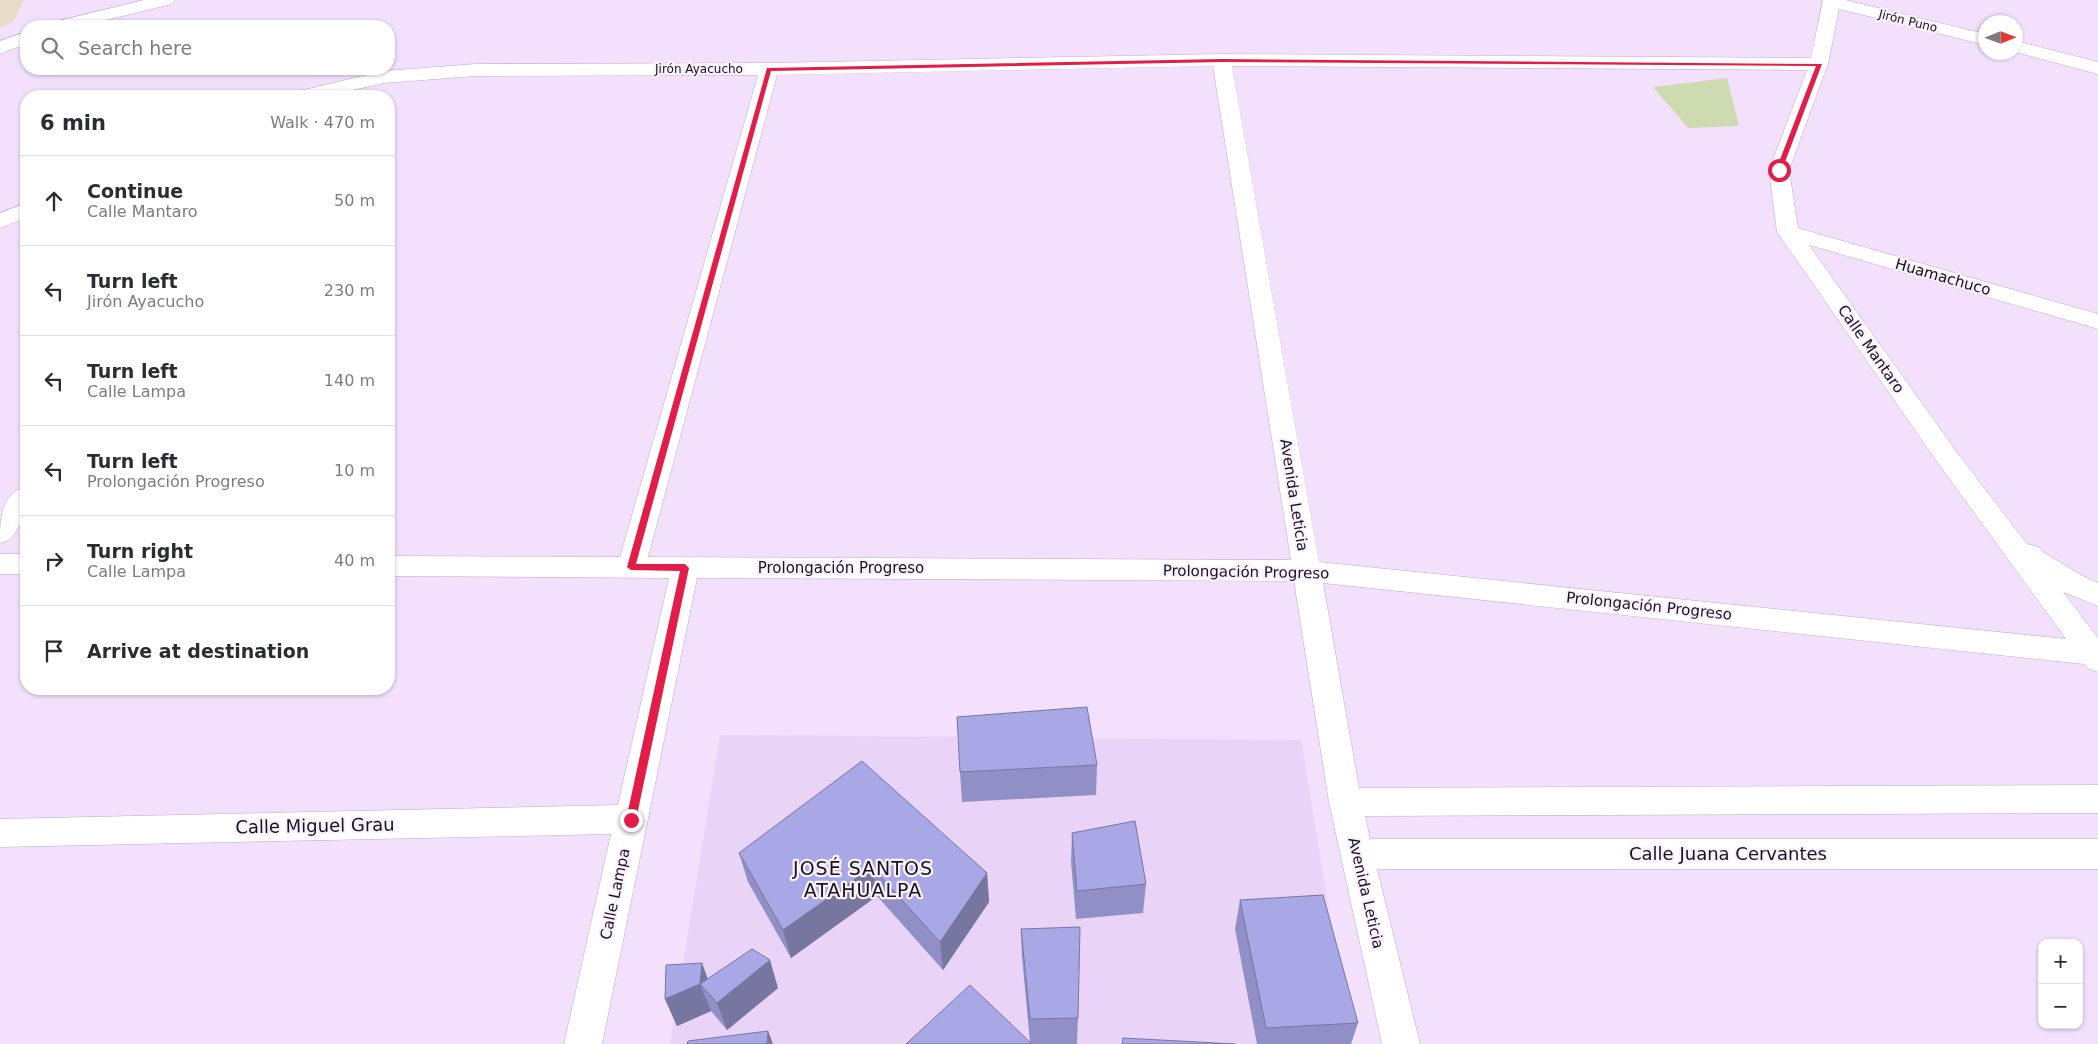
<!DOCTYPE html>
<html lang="en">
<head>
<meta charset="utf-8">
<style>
  :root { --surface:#fff; --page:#f2f2f3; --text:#2b2b33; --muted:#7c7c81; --line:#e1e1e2 }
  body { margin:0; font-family:"DejaVu Sans",sans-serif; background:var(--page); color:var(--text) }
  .controls { position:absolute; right:15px; bottom:15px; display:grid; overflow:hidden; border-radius:10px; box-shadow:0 1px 4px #0004 }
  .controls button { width:45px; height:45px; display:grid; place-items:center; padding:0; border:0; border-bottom:1px solid var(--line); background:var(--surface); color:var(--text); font:25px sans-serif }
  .compass { position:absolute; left:1978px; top:15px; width:45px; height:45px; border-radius:50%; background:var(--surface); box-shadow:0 1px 4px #0004; rotate:89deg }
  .stop { position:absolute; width:15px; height:15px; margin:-11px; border:4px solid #e11d48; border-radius:50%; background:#fff }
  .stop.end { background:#e11d48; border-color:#fff; box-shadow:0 1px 5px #0008 }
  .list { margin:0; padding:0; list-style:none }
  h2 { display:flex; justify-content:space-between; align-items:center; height:65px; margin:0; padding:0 20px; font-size:21px }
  h2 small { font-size:16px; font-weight:400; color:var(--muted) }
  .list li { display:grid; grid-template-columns:32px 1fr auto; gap:15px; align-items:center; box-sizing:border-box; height:90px; padding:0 20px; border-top:1px solid var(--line) }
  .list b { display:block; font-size:19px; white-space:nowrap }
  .list p { margin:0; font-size:16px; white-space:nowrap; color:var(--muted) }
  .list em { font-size:16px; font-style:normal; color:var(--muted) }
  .icon { flex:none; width:28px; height:28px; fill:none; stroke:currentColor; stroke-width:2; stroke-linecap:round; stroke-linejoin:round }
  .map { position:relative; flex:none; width:2098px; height:1044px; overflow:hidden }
  .search { position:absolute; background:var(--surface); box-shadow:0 1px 4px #0004; left:20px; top:20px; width:375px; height:55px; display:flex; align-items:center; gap:12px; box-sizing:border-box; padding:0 18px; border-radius:20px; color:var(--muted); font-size:19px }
  .panel { position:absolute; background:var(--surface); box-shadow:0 1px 4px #0004; left:20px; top:90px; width:375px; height:605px; border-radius:20px }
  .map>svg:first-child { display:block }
  .built { fill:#e9d3f7 }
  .industrial { fill:#e8dcc8 }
  .green { fill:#cedbb0 }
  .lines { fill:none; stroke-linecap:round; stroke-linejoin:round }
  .minor-casing { stroke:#bcabc7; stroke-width:1 }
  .minor { fill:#fff; fill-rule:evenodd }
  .wall { fill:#9190c6 }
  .shaded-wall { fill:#7676a1 }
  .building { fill:#a9a8e6; stroke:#7676a1 }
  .route { fill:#e11d48 }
  .labels { text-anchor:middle; stroke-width:4.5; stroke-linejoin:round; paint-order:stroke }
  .far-street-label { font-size:12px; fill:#19121c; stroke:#f9f2fe }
  .street-label { font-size:15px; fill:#19121c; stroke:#f9f2fe }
  .near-street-label { font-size:18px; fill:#19121c; stroke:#f9f2fe }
  .near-neighbourhood-label { font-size:19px; letter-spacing:1px; fill:#19121c; stroke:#f9f2fe }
</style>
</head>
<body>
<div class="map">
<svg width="2098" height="1044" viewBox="0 0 2098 1044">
  <rect width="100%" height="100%" fill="#f2e0fd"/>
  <path class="built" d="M 720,735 L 1301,740 L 1351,1044 L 670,1044 Z"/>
  <path class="industrial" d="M 0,0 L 24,0 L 13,22 L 0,28 Z"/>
  <path class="green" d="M 1727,78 L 1739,126 L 1688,128 L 1653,87 Z"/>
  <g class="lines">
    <defs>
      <g id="minor">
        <path d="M 144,0 L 175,0 L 172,4 L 81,26 L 51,26 L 54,22 Z"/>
        <path d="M 1823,0 L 1845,0 L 1986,34 L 1986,45 L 1839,9 L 1828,64 L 1789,170 L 1798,228 L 2098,314 L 2098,329 L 1809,245 L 1956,451 L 2027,544 L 2039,547 L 2043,552 L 2081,575 L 2098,583 L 2098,606 L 2063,592 L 2098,638 L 2098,672 L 2087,668 L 2084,664 L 1323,583 L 1359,788 L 2098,785 L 2098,813 L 1365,816 L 1370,839 L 2098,839 L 2098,869 L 1377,869 L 1420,1044 L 1382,1044 L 1329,802 L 1294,581 L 697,578 L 602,1044 L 564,1044 L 611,834 L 0,847 L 0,819 L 618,805 L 669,578 L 389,576 L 389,556 L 620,557 L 758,75 L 476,76 L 384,83 L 326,96 L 292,96 L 295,92 L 384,71 L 476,64 L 769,63 L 1222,54 L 1811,58 ZM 1213,66 L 1291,560 L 648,557 L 777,75 ZM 1232,66 L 1807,70 L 1769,170 L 1777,232 L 1938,463 L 2066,639 L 1319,562 Z"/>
        <path d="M 26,32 L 26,44 L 0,54 L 0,41 Z"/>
        <path d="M 2016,41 L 2098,62 L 2098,74 L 2015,52 Z"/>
        <path d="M 26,203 L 26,218 L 0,228 L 0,213 Z"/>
        <path d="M 26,487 L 26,516 L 10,540 L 0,543 C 0,521 0,493 26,487 Z"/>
        <rect x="0" y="554" width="26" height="20"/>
      </g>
    </defs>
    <use href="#minor" class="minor-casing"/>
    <use href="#minor" class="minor"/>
  </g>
  <g class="wall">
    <path d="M 1097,765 L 1096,795 L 962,802 L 960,772 Z"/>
    <path d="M 1072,833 L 1146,884 L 1143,913 L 1076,919 L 1071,862 Z"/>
    <path d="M 739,853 L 987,873 L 989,902 L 943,970 L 877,896 L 791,958 L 748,882 Z"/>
    <path d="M 1240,900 L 1358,1023 L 1351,1044 L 1257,1044 L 1235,929 Z"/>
    <path d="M 1021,929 L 1078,1018 L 1077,1044 L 906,1044 L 1030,1042 L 1022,957 Z"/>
    <path d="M 708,979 L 778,988 L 727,1030 L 711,1011 L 677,1026 L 665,999 Z"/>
  </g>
  <g class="shaded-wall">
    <path d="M 872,867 L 877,896 L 791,958 L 783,930 Z"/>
    <path d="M 987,873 L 989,902 L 943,970 L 940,942 Z"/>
    <path d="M 770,960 L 778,988 L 727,1030 L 717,1003 Z"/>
    <path d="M 702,963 L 712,990 L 700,984 L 711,1011 L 677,1026 L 665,999 Z"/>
    <path d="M 768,1031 L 773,1044 L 767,1044 Z"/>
  </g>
  <g class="building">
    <path d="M 1087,707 L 1097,765 L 960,772 L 957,717 Z"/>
    <path d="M 862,761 L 987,873 L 940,942 L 872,867 L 783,930 L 739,853 Z"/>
    <path d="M 1135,821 L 1146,884 L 1077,891 L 1072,833 Z"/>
    <path d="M 1323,895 L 1358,1023 L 1266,1028 L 1240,900 Z"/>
    <path d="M 1080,927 L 1078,1018 L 1030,1019 L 1021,929 Z"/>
    <path d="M 752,949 L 770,960 L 717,1003 L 700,984 Z"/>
    <path d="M 702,963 L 700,984 L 665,999 L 666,965 Z"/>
    <path d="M 970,985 L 1032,1044 L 906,1044 Z"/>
    <path d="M 768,1031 L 767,1044 L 687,1044 L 688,1041 Z"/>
    <path d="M 1123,1038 L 1235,1044 L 1122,1044 Z"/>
  </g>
  <path class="route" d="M 1222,59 L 1822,64 L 1782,170 L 1779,172 L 1776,170 L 1816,66 L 1222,62 L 771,71 L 636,564 L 685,564 L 689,568 L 636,820 L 631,824 L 628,822 L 626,820 L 680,571 L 631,570 L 627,567 L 767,68 Z"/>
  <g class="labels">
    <g class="far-street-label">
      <text transform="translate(1908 21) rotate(14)" y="4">Jirón Puno</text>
      <text x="699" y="73">Jirón Ayacucho</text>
    </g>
    <g class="street-label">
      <text transform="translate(1943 277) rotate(16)" y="5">Huamachuco</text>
      <text transform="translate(1871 349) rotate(55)" y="5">Calle Mantaro</text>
      <text transform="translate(1294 495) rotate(81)" y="5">Avenida Leticia</text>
      <text x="841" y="573">Prolongación Progreso</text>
      <text transform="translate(1246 572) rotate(1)" y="5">Prolongación Progreso</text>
      <text transform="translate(1649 606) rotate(6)" y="5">Prolongación Progreso</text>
      <text transform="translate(1366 893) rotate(77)" y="5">Avenida Leticia</text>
      <text transform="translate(615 894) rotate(-78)" y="5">Calle Lampa</text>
    </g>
    <g class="near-street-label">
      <text transform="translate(315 826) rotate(-1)" y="6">Calle Miguel Grau</text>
      <text x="1728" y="860">Calle Juana Cervantes</text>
    </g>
    <g class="near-neighbourhood-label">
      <text x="863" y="875">JOSÉ SANTOS<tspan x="863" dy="22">ATAHUALPA</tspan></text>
    </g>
  </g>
</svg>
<div class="controls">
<button>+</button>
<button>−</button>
</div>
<svg class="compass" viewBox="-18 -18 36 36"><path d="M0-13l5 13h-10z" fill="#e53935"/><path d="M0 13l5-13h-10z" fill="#7c7c81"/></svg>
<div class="stop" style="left:1779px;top:170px"></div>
<div class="stop end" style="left:631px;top:820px"></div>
<div class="search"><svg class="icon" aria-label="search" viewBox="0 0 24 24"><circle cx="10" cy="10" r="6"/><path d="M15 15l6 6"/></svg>Search here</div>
<section class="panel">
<h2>6 min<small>Walk · 470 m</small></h2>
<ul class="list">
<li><svg class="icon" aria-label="ahead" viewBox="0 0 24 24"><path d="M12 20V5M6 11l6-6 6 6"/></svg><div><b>Continue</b><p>Calle Mantaro</p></div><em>50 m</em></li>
<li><svg class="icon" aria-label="left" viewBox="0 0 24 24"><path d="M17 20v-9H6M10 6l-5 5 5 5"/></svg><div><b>Turn left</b><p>Jirón Ayacucho</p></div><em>230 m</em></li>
<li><svg class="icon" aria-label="left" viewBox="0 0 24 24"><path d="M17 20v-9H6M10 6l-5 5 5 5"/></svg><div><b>Turn left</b><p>Calle Lampa</p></div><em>140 m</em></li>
<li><svg class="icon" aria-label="left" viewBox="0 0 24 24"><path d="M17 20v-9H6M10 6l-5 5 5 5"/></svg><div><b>Turn left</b><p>Prolongación Progreso</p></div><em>10 m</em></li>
<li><svg class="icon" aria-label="right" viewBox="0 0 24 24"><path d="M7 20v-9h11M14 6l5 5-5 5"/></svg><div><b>Turn right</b><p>Calle Lampa</p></div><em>40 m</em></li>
<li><svg class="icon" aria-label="arrive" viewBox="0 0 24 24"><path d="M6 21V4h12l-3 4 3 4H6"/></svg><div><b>Arrive at destination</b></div></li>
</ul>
</section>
</div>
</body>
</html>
